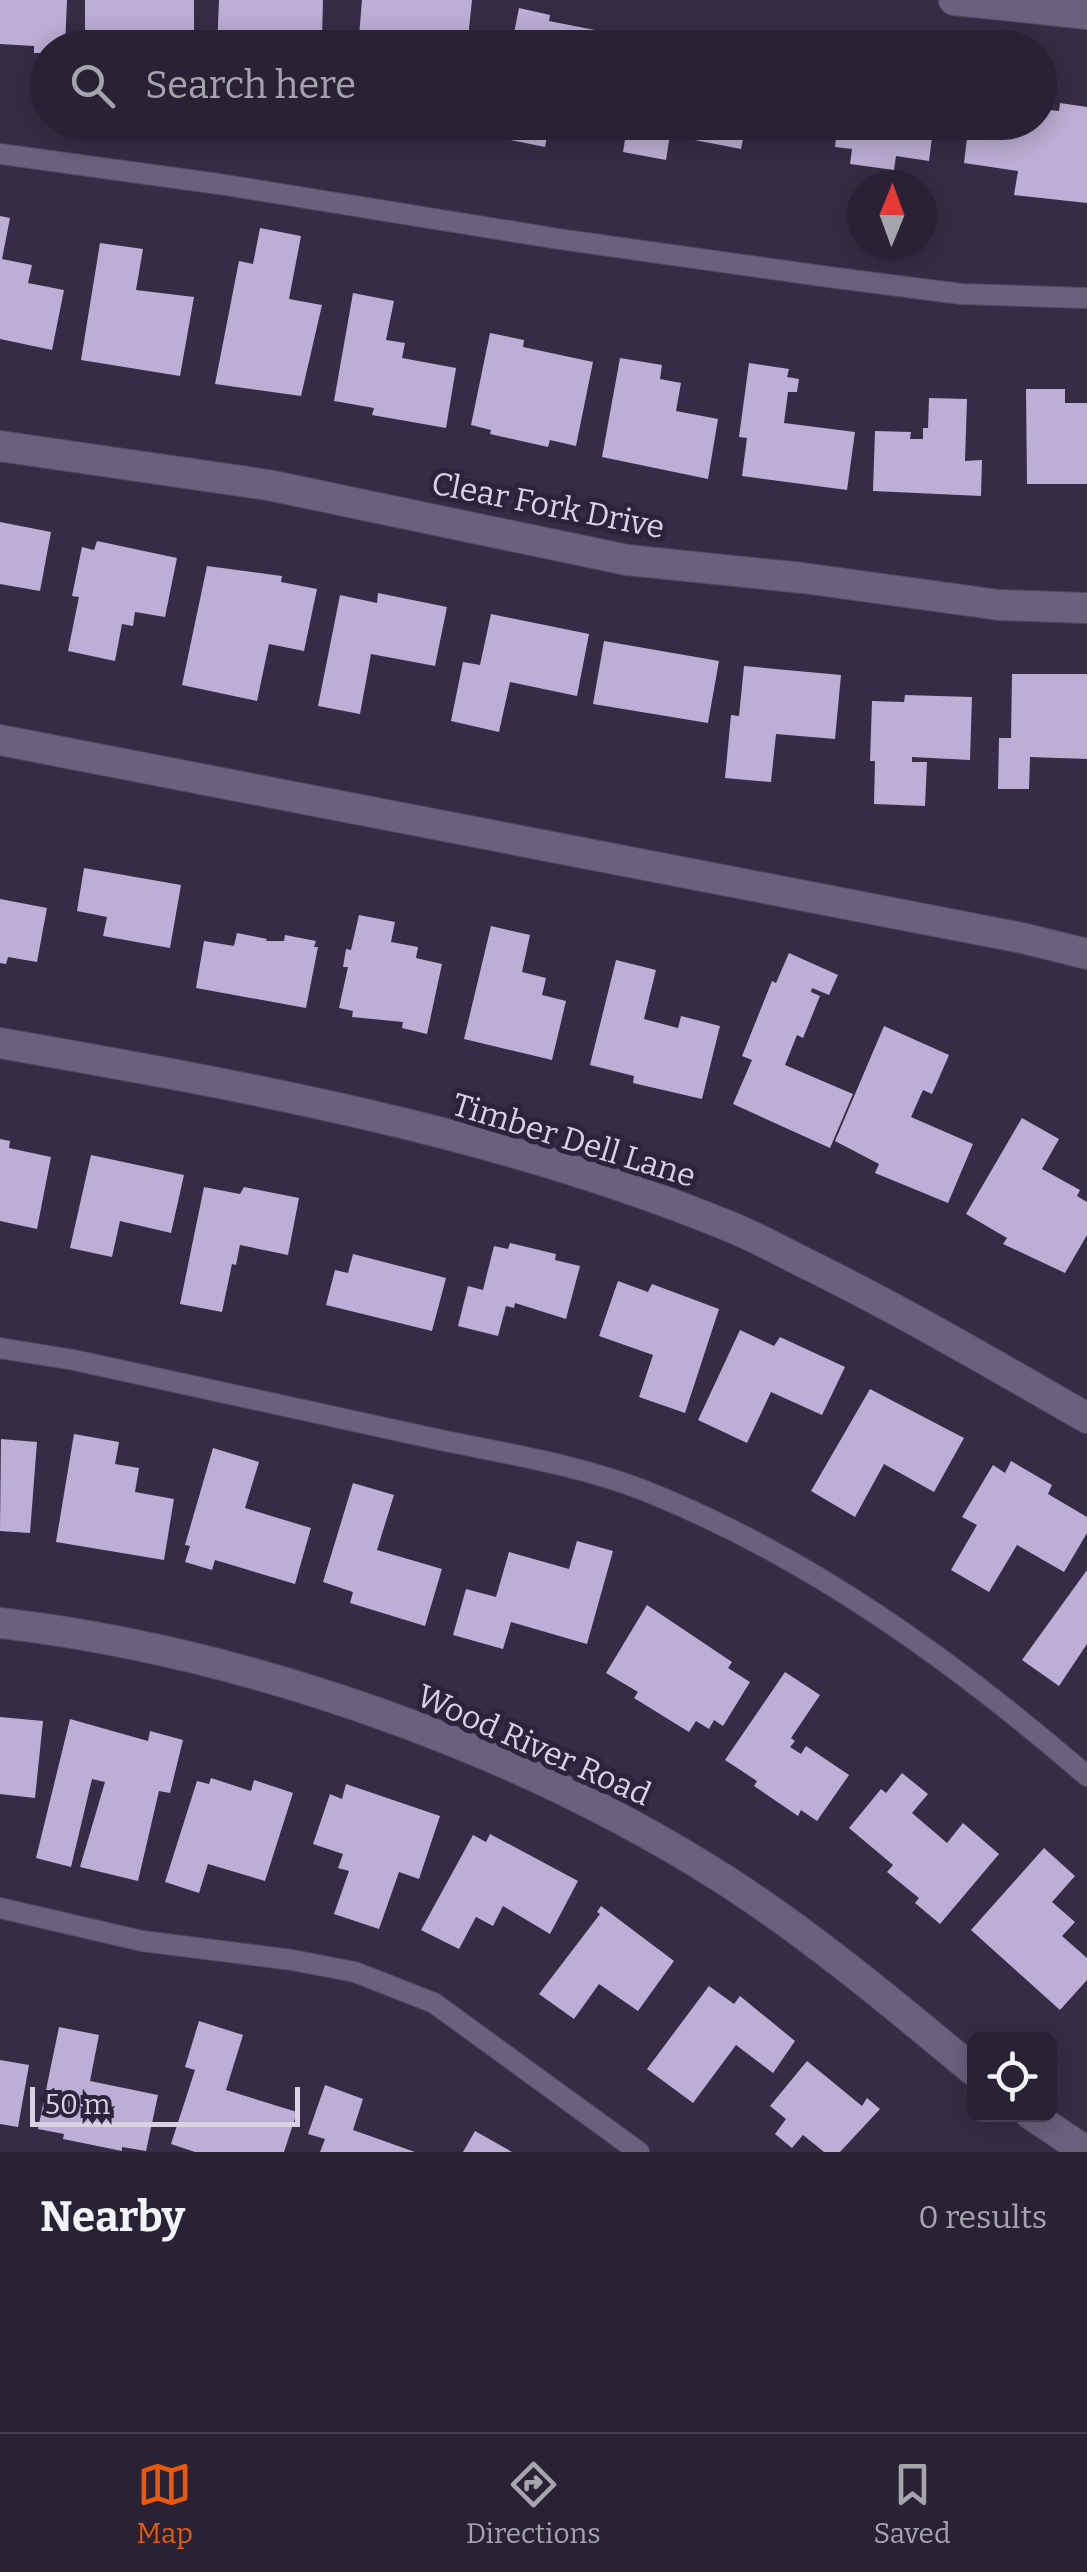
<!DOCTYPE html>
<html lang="en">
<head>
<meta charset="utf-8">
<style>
  :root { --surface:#292134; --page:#31293c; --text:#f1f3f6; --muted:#a5a3ac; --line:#453e4f; --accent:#ea580c }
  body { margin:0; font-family:Bitter,serif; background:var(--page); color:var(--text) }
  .controls { position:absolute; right:30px; bottom:30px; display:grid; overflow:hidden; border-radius:15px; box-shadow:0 5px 25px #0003 }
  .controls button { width:90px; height:90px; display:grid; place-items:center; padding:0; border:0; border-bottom:2px solid var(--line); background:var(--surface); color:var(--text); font:50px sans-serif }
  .compass { position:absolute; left:847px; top:170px; width:90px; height:90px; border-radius:50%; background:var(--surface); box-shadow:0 5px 25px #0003; rotate:1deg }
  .scale { position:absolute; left:30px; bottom:25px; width:270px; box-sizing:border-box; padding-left:10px; border:5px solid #d8d2e3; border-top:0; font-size:28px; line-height:35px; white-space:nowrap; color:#d8d2e3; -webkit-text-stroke:8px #2d233c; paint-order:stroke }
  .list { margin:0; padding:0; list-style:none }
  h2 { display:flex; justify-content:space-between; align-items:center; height:130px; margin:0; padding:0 40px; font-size:42px }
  h2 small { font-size:32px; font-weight:400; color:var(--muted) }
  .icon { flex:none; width:55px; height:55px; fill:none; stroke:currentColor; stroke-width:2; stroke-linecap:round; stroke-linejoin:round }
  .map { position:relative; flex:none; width:1087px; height:2152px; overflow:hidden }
  .search { position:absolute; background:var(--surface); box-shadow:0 5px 25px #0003; left:30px; right:30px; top:30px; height:110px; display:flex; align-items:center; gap:25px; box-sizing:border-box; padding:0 35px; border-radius:55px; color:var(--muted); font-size:38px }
  .sheet { height:280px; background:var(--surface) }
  nav { display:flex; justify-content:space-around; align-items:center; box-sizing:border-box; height:140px; border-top:2px solid var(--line); background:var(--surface); font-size:28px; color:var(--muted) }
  nav a { display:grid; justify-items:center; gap:5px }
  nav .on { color:var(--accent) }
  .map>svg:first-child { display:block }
  .building { fill:#bcaed4 }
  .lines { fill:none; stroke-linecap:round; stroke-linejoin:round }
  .service-casing { stroke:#52495f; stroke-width:22 }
  .minor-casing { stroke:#52495f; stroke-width:32 }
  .service { stroke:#6b607d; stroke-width:20 }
  .minor { stroke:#6b607d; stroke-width:30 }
  .labels { text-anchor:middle; stroke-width:10; stroke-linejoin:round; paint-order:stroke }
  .street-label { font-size:32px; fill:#d8d2e3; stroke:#2d233c }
</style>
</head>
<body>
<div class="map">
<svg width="1087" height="2152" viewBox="0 0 1087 2152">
  <rect width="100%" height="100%" fill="#372c46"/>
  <g class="building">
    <path d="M 0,0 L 67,0 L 65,48 L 48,48 L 48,53 L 34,53 L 34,46 L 0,44 Z"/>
    <rect x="85" y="0" width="109" height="48"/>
    <path d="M 219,0 L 323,0 L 322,38 L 259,36 L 259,48 L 217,48 Z"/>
    <path d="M 362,0 L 472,0 L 467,48 L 358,48 Z"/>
    <path d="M 519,8 L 550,15 L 549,21 L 610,33 L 607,48 L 511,48 Z"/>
    <path d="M 1060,103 L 1087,107 L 1087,203 L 1014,195 L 1018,171 L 964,163 L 969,122 L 1040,122 L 1040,109 L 1059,111 Z"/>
    <path d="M 494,122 L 550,122 L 545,147 L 491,136 Z"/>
    <path d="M 628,122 L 672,122 L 666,160 L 623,152 Z"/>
    <path d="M 687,122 L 771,122 L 769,134 L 745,129 L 741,149 L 684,138 Z"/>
    <path d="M 807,122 L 934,122 L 929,161 L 896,156 L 894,170 L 850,164 L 852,149 L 835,147 L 836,137 L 805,133 Z"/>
    <path d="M 0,216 L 10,218 L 2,259 L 32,265 L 28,283 L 64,290 L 52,350 L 0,339 Z"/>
    <path d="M 260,228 L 301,236 L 289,299 L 322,305 L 301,396 L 215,384 L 239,261 L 253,264 Z"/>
    <path d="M 100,243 L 143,249 L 136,290 L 194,297 L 180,376 L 81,360 Z"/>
    <path d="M 353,293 L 394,301 L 386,340 L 405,343 L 402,358 L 456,368 L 446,428 L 372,415 L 374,408 L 334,401 Z"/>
    <path d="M 490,333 L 524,340 L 523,347 L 593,362 L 576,446 L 550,440 L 548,447 L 490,434 L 491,430 L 471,425 Z"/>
    <path d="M 620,358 L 662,365 L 660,379 L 681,383 L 676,411 L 718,419 L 708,479 L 602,457 Z"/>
    <path d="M 749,363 L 789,369 L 787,377 L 799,379 L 797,392 L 788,392 L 784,423 L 855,432 L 847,490 L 742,476 L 747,438 L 739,437 Z"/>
    <path d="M 1026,389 L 1065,389 L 1065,403 L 1087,403 L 1087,484 L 1027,484 Z"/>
    <path d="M 929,398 L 967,399 L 965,461 L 982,460 L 981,496 L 873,491 L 875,431 L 911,432 L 910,439 L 923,439 L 923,428 L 928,428 Z"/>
    <path d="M 0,522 L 51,532 L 40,591 L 0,584 Z"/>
    <path d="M 97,541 L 177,558 L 165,617 L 135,612 L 133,626 L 122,624 L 115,661 L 68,651 L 79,597 L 72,596 L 82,547 L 94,550 Z"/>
    <path d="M 207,566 L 282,576 L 281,582 L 317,589 L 304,651 L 269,644 L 257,701 L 182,685 Z"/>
    <path d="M 378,593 L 447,607 L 435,666 L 371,654 L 360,714 L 318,706 L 340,595 L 377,603 Z"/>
    <path d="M 491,614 L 589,634 L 577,696 L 510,682 L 499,732 L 451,721 L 463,662 L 480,665 Z"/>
    <path d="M 604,641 L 719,661 L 708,723 L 593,704 Z"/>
    <path d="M 744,666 L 841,675 L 835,739 L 776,734 L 771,782 L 725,778 L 731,715 L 739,716 Z"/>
    <path d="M 1012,674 L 1087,674 L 1087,759 L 1030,757 L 1029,789 L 998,789 L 999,738 L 1011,738 Z"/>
    <path d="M 905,695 L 972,697 L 970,760 L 912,757 L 912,762 L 927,762 L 925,806 L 874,804 L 875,761 L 870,761 L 872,701 L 904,702 Z"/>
    <path d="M 84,868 L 181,885 L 170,948 L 103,936 L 107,917 L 77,911 Z"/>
    <path d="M 0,899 L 47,908 L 37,962 L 8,957 L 6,964 L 0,963 Z"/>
    <path d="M 359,915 L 395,922 L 391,942 L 418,947 L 416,958 L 442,964 L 427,1034 L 402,1028 L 403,1022 L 352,1017 L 353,1011 L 339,1008 L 348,967 L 343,967 L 346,949 L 351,950 Z"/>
    <path d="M 491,926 L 530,935 L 522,972 L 546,978 L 542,995 L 566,1001 L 552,1060 L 464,1039 Z"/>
    <path d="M 237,933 L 267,939 L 266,941 L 284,941 L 285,935 L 316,941 L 314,947 L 318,947 L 306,1008 L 196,988 L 204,941 L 234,946 Z"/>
    <path d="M 789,953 L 838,975 L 829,995 L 812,988 L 811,992 L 820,996 L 803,1038 L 797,1035 L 785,1065 L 853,1094 L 830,1148 L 733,1104 L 752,1060 L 742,1056 L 772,981 L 776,983 Z"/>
    <path d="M 616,960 L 656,970 L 644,1019 L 678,1028 L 681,1016 L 720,1026 L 702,1099 L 633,1083 L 634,1076 L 590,1065 Z"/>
    <path d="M 884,1026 L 949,1055 L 932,1094 L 923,1090 L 911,1117 L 973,1144 L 948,1203 L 875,1173 L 879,1164 L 835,1141 Z"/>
    <path d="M 1022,1118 L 1059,1139 L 1042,1169 L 1080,1190 L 1077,1196 L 1087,1202 L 1087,1235 L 1065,1273 L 1003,1244 L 1007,1238 L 966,1214 Z"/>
    <path d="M 0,1139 L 10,1141 L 9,1148 L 51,1157 L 37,1229 L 0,1221 Z"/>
    <path d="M 91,1155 L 184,1175 L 171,1233 L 120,1221 L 112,1257 L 70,1248 Z"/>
    <path d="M 204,1187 L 240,1194 L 244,1187 L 299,1198 L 288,1255 L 240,1245 L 236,1265 L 232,1264 L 222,1312 L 180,1304 Z"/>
    <path d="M 510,1243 L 556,1254 L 555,1260 L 580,1266 L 566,1319 L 515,1303 L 514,1308 L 506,1306 L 498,1336 L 458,1326 L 468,1286 L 483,1290 L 494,1246 L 508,1249 Z"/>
    <path d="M 353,1254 L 446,1278 L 432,1331 L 326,1305 L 335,1270 L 348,1273 Z"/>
    <path d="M 618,1281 L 648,1292 L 652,1284 L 719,1309 L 685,1413 L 639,1397 L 653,1355 L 599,1336 Z"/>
    <path d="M 740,1330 L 774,1346 L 780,1337 L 845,1367 L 822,1415 L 771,1392 L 747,1443 L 698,1420 Z"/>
    <path d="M 870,1389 L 964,1438 L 934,1492 L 884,1464 L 855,1517 L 811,1491 Z"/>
    <path d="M 74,1434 L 119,1442 L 115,1464 L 139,1468 L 135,1492 L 174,1499 L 164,1560 L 56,1542 Z"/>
    <path d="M 1,1439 L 37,1442 L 30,1533 L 0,1531 Z"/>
    <path d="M 213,1448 L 259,1462 L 245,1508 L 311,1528 L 295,1584 L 215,1560 L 212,1570 L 185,1562 L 190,1546 L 185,1545 Z"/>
    <path d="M 1011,1461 L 1052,1485 L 1048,1494 L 1087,1517 L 1087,1533 L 1064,1572 L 1017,1545 L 989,1592 L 951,1570 L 977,1525 L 962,1517 L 993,1465 L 1005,1473 Z"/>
    <path d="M 353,1483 L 394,1495 L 377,1550 L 442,1569 L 425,1626 L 350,1603 L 353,1592 L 323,1582 Z"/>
    <path d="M 577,1541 L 613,1551 L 587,1644 L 511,1622 L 503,1649 L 453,1635 L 466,1589 L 496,1597 L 509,1552 L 569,1569 Z"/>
    <path d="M 1087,1570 L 1087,1644 L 1059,1686 L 1022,1660 Z"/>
    <path d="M 647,1605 L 732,1662 L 728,1668 L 750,1682 L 723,1726 L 714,1720 L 709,1729 L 696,1721 L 689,1732 L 634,1698 L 638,1692 L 606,1673 Z"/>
    <path d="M 785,1672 L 820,1695 L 791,1738 L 795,1741 L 790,1747 L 801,1754 L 806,1746 L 849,1775 L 817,1821 L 801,1810 L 798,1816 L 754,1786 L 757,1781 L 725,1760 Z"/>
    <path d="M 0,1717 L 43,1721 L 35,1798 L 0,1794 Z"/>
    <path d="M 70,1719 L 148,1741 L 150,1731 L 183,1740 L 170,1793 L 159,1791 L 138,1881 L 80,1867 L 105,1782 L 92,1779 L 71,1867 L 36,1858 Z"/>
    <path d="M 902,1773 L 928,1794 L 912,1813 L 947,1843 L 963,1823 L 999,1854 L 940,1924 L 915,1903 L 919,1898 L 887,1872 L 893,1865 L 849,1828 L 881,1789 L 886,1793 Z"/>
    <path d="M 211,1778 L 251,1791 L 254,1780 L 293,1793 L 265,1881 L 208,1864 L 199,1893 L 165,1882 L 197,1781 L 209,1784 Z"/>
    <path d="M 346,1784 L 440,1816 L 419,1879 L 399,1872 L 379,1929 L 334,1914 L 349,1871 L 338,1868 L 343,1854 L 313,1844 L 330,1794 L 342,1799 Z"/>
    <path d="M 490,1834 L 578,1881 L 550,1934 L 503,1906 L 493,1926 L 476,1917 L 459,1949 L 421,1930 L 473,1835 L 486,1842 Z"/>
    <path d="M 1044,1848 L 1075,1876 L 1052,1902 L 1075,1922 L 1062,1936 L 1087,1958 L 1087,1980 L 1060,2010 L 971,1930 Z"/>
    <path d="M 601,1906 L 674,1961 L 638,2011 L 599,1984 L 574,2019 L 539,1994 L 600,1914 L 597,1912 Z"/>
    <path d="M 709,1986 L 734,2004 L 740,1996 L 795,2041 L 773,2073 L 736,2045 L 693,2103 L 647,2069 Z"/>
    <path d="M 199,2021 L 243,2035 L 226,2090 L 297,2112 L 284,2152 L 195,2152 L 171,2144 L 195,2070 L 185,2067 Z"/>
    <path d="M 59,2027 L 99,2035 L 90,2081 L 158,2095 L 146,2151 L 122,2147 L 122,2151 L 63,2139 L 64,2134 L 38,2129 Z"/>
    <path d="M 0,2060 L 29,2065 L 18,2127 L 0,2124 Z"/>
    <path d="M 807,2061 L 862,2106 L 867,2098 L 880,2109 L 840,2152 L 824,2152 L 803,2135 L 792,2148 L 775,2134 L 786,2119 L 770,2106 Z"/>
    <path d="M 325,2085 L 363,2099 L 353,2130 L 415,2152 L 320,2152 L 325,2139 L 308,2134 Z"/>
    <path d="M 475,2131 L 512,2152 L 463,2152 Z"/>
  </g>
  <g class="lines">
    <defs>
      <g id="service">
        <path d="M 0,154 L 219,184 L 559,239 L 829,277 L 961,294 L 1087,298"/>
        <path d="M 0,1348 L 74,1360 C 190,1385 306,1410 422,1436 C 495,1452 573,1463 643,1490 C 807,1555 954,1661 1087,1776"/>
        <path d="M 0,1908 L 142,1941 L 292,1960 L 355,1972 L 434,2003 L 639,2152"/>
      </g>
      <g id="minor">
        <path d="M 954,0 L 1087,14"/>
        <path d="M 0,446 L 268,485 L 627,560 L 803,578 L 999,605 L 1087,608"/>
        <path d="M 0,740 L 1022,938 L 1087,954"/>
        <path d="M 0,1043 C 245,1086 495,1131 726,1225 C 752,1235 777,1249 801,1261 C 899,1309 993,1364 1087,1418"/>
        <path d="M 0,1623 C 245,1652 514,1746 722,1878 C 811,1935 893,2004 974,2071"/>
        <path d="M 1030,2114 L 1087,2152"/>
      </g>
    </defs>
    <use href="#service" class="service-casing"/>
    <use href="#minor" class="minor-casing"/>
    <use href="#service" class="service"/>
    <use href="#minor" class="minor"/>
  </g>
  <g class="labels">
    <g class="street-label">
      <text transform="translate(548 505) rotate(11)" y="11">Clear Fork Drive</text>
      <text transform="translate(574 1140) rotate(17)" y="11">Timber Dell Lane</text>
      <text transform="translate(534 1745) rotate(24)" y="11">Wood River Road</text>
    </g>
  </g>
</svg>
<div class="controls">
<button><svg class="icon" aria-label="locate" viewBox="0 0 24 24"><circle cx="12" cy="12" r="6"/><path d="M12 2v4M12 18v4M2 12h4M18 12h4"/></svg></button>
</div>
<svg class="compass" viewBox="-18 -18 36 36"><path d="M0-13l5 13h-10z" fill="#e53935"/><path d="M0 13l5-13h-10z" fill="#a5a3ac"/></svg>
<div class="scale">50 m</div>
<div class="search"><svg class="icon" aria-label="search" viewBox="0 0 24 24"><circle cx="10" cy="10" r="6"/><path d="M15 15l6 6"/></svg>Search here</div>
</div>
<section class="sheet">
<h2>Nearby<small>0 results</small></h2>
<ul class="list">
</ul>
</section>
<nav>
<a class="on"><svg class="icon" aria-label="map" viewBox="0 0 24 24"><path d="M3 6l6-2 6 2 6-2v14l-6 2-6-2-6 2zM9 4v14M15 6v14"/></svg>Map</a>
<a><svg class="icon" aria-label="directions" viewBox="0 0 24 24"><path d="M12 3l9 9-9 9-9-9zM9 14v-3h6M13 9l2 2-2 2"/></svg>Directions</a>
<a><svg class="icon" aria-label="saved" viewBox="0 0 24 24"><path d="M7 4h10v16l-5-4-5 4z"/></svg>Saved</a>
</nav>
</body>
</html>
